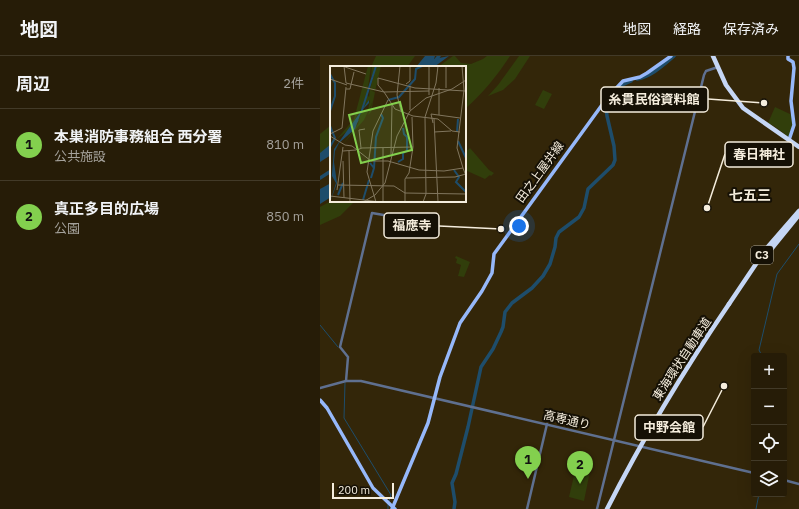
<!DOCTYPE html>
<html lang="ja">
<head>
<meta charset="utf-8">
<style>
  :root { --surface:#261c07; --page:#2e2511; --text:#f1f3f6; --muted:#a4a19b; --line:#423a28; --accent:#83d04e }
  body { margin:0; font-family:"IBM Plex Sans","Noto Sans JP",sans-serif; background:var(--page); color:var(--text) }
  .controls { position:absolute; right:12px; bottom:12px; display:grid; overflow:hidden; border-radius:4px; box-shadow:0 4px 16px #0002 }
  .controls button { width:36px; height:36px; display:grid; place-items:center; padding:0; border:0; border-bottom:1px solid var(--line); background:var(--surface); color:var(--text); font:20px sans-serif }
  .scale { position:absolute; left:12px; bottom:10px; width:62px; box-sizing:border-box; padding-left:4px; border:2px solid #f5eddd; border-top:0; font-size:11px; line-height:14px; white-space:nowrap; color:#f5eddd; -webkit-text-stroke:3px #151005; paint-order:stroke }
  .you { position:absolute; left:199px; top:170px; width:14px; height:14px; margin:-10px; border:3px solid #fff; border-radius:50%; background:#1a73e8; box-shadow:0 0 0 6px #1a73e833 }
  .badge { display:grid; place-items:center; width:26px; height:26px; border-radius:50%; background:var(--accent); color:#111; font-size:13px; font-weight:700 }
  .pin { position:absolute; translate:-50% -33px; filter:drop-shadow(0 1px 2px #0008) }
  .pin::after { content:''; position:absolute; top:21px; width:14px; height:12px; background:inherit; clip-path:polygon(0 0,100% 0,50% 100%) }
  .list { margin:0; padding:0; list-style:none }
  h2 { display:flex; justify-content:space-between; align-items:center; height:52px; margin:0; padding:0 16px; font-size:17px }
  h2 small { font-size:13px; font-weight:400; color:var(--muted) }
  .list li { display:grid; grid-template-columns:26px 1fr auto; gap:12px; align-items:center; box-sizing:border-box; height:72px; padding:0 16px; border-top:1px solid var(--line) }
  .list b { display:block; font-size:15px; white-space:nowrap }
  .list p { margin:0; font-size:13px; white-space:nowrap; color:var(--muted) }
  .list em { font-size:13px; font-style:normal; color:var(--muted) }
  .icon { flex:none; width:22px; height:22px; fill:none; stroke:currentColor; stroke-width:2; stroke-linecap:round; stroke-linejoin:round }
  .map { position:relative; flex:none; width:479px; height:453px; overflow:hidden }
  header { display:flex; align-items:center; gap:24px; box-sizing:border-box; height:56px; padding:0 20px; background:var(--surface); border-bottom:1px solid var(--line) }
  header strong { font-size:19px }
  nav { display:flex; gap:22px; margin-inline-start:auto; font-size:14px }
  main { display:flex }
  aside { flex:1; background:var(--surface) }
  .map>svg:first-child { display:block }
  .green { fill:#313e0b }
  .water { fill:#1e4d6b }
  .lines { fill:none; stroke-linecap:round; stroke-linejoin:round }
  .stream { stroke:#1e4d6b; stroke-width:1 }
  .river { stroke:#1e4d6b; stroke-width:3.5 }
  .minor { stroke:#5f7090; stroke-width:2.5 }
  .major { stroke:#96b8fa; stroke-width:3.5 }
  .highway { stroke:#c5d6f5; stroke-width:4.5 }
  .highway-bridge { stroke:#c5d6f5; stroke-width:4.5 }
  .labels { text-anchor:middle; stroke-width:4; stroke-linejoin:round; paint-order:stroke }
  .shield { fill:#151005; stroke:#b2ab9c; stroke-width:1 }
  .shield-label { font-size:11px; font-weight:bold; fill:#f5eddd }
  .street-label { font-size:12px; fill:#f5eddd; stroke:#151005 }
  .quarter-label { font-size:14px; font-weight:bold; fill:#f5eddd; stroke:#151005 }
  .inset-river { fill:none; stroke:#1e4d6b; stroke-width:2 }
  .inset-road { fill:none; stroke:#81765e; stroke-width:1 }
  .view { fill:#83d04e; fill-opacity:0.15; stroke:#83d04e; stroke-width:2 }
  .inset-edge { fill:none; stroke:#f5eddd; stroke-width:2 }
  .leader { fill:none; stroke:#f5eddd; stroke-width:1.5 }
  .callout-dot { fill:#f5eddd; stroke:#151005; stroke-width:1.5 }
  .callout { fill:#151005; stroke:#f5eddd; stroke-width:1.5 }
  .callout-label { font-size:13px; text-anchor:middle; font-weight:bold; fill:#f5eddd }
</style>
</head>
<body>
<header>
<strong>地図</strong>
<nav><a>地図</a><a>経路</a><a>保存済み</a></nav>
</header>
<main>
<aside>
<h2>周辺<small>2件</small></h2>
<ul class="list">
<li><span class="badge">1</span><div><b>本巣消防事務組合 西分署</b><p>公共施設</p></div><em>810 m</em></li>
<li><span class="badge">2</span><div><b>真正多目的広場</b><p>公園</p></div><em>850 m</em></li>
</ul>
</aside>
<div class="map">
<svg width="479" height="453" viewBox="0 0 479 453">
  <rect width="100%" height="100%" fill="#332609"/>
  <g class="green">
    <path d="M 56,0 L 95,0 L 87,11 L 51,11 Z"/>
    <path d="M 133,0 L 135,0 L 141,7 L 151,8 L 163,3 L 167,0 L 190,0 C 177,20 163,37 145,53 L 145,11 L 118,11 Z"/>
    <path d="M 199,0 L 210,0 L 195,23 L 183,34 L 168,40 L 178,29 Z"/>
    <path d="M 223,34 L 232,38 L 224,53 L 215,49 Z"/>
    <path d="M 455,51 L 472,59 L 473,69 L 469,81 L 454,70 L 448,67 Z"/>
    <path d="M 11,69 L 11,89 L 0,98 L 0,78 Z"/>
    <path d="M 150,92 L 169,114 L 174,117 L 171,120 L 170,119 L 165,123 L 145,114 L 145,93 L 148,94 Z"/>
    <path d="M 11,145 L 35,145 L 20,160 L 0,169 L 0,151 Z"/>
    <path d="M 136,200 L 150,206 L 144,221 L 138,220 L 141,209 L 136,207 L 137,203 L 135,202 Z"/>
    <path d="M 256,411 L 270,415 L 264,445 L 249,441 Z"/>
  </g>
  <g class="water">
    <path d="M 105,0 L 115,0 L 114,3 L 129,0 L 114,11 L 96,11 Z"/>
    <path d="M 11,88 L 11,99 L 0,106 L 0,97 Z"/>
    <path d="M 11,127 L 11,141 L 0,148 L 0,133 Z"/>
  </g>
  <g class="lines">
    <g class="stream">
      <path d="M 0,269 L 18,291"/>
      <path d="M 442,300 L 439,294 L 457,218 L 479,188"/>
      <path d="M 25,327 L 24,362 L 71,439 L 69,445"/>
      <path d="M 464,329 L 466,330 L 464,336"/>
      <path d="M 68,448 L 68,453"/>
      <path d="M 436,453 L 439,438"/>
    </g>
    <g class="river">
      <path d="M 110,11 L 119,0"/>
      <path d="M 317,23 C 332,20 342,10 354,0"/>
      <path d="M 0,122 L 11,115"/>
      <path d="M 134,453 L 135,446 L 132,427 L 136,418 L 148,371 L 161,311 L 173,293 L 181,276 L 183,271 L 185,256 L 192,247 L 212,232 L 223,220 L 230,208 L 235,191 L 236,182 L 239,176 L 259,161 L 264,152 L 268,133 L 293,109 L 295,104 L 294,90 L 287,60 L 286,51 L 292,41 L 302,29 L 311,25"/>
    </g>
    <g class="minor">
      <path d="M 26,325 L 28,301 L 20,291 L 52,157 L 81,162 L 93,159 L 108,158"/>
      <path d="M 0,332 L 26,325 L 41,325 L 434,417"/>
      <path d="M 464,424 L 479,428"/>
      <path d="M 207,453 L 227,368"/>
      <path d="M 277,453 L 384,19 L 386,15 L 398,11"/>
    </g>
    <g class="major">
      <path d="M 468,0 L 468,3 L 473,6 L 474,12 L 471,45 L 474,69 L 469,84"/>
      <path d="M 0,344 L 7,352 L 53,432 L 75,453"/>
      <path d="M 72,453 L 108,367 L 120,321 L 140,267 L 162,235 L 172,217 L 174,198 L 287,42 L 303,25 L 320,21 L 327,17 L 351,0"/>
    </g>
    <g class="highway">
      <path d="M 393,0 L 406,29 L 423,52 L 479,91"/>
      <path d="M 444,202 L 479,159"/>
      <path d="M 409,248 L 446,193 L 479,155"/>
    </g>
    <path class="highway-bridge" d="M 287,453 C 323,382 364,314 409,248"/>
  </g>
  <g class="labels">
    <rect class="shield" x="431" y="190" width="22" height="18" rx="3"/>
    <g class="shield-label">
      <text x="442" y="203">C3</text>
    </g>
    <g class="street-label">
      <text transform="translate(220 116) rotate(-54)" y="4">田之上屋井線</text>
      <text transform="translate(362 303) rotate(-57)" y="4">東海環状自動車道</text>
      <text transform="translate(247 364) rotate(13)" y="4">高専通り</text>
    </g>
    <g class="quarter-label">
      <text x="430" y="144">七五三</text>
    </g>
  </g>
  <g transform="translate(10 10)">
    <rect width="136" height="136" fill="#332609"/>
    <path d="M 38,0 L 41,0 L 37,29 L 39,31 L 40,24 L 45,26 L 41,46 L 38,49 L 43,35 L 34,54 L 13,78 L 28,58 L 32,43 L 35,46 L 38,44 L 40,34 L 35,41 L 31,43 L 19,64 L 7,73 L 24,53 ZM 42,0 L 51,0 L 45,25 L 40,24 L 45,4 L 41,11 Z" fill="#313e0b"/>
    <path d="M 39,34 L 39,37 L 32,44 L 25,63 L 9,77 L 5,85 L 4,96 L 7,117 L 0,136 L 6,117 L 2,110 L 1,120 L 4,83 Z" fill="#1e4d6b"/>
    <path class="inset-river" d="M 58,34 L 69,31 L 85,13 L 86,3 L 92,0M 0,45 L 5,30 L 5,17 L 0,8M 31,47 L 46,0M 0,60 L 5,72 L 0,81M 20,64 L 28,54M 127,66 L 128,53M 128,75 L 136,92M 68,96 L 73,93 L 73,87 L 77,85 L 77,71 L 74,68 L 73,62M 40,97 L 44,102 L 41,112M 44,102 L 46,71 L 53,52 L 51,48M 124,104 L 129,111 L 126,116 L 136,126M 8,129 L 13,117M 33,134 L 39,114"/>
    <path class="inset-road" d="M 14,0 L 16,17M 70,0 L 67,29 L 71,45M 99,0 L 99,29M 132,0 L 134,24 L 127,82 L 133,102M 15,1 L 36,8M 48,12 L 48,19 L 54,26 L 99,25M 48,12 L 85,22 L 135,25M 0,13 L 17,19M 16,17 L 54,26M 76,18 L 80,15 L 80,0M 80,20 L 80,44M 109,22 L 109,49M 116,22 L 116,0M 16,23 L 20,23 L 24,6M 54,26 L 65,43 L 83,50 L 108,53 L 122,65 L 130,66M 104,53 L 108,136M 103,57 L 101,48 L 130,52M 104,66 L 121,65M 0,68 L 12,62 L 16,21M 0,70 L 15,79 L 22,80 L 41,95 L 58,95 L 89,104 L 114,105 L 133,102 L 136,110M 31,82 L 29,64 L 35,63M 53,82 L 53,136M 27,84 L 32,82 L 83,81M 13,85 L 26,84M 19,85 L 20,136M 61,88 L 62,39M 13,95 L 14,132M 76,112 L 125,111 L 136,108M 8,119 L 64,120 L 75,127 L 136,128M 7,124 L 13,81M 0,130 L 51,136M 33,136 L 45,129 L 55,117 L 67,70 L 80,45 L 96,32 L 122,23 L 136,14M 46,136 L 37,106 L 43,65 L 58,34M 75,136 L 75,113 L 79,107 L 83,81 L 82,51M 93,136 L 96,128 L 95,51 L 106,17 L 108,0"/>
    <path class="view" d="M 70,36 L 82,84 L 31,97 L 19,49 Z"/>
    <rect width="136" height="136" class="inset-edge"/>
  </g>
  <path class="leader" d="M444 47L388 43M387 152L405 98M181 173L119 170M404 330L383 371"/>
  <g class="callout-dot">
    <circle cx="444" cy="47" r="4"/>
    <circle cx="387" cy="152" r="4"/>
    <circle cx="181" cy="173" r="4"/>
    <circle cx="404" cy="330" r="4"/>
  </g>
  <g class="callout">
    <rect x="281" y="31" width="107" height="25" rx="4"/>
    <rect x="405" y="86" width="68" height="25" rx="4"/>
    <rect x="64" y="157" width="55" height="25" rx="4"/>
    <rect x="315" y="359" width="68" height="25" rx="4"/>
  </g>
  <g class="callout-label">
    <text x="334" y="48">糸貫民俗資料館</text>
    <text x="439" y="103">春日神社</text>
    <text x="92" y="174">福應寺</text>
    <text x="349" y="376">中野会館</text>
  </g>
</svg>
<div class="controls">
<button>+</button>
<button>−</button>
<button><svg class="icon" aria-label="locate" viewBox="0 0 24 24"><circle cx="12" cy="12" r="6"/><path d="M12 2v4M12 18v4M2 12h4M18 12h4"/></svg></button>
<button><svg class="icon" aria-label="layers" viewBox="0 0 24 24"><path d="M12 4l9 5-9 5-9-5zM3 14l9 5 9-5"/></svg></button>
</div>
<div class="scale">200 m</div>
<div class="you"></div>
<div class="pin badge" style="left:208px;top:423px">1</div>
<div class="pin badge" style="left:260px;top:428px">2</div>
</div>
</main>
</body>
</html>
